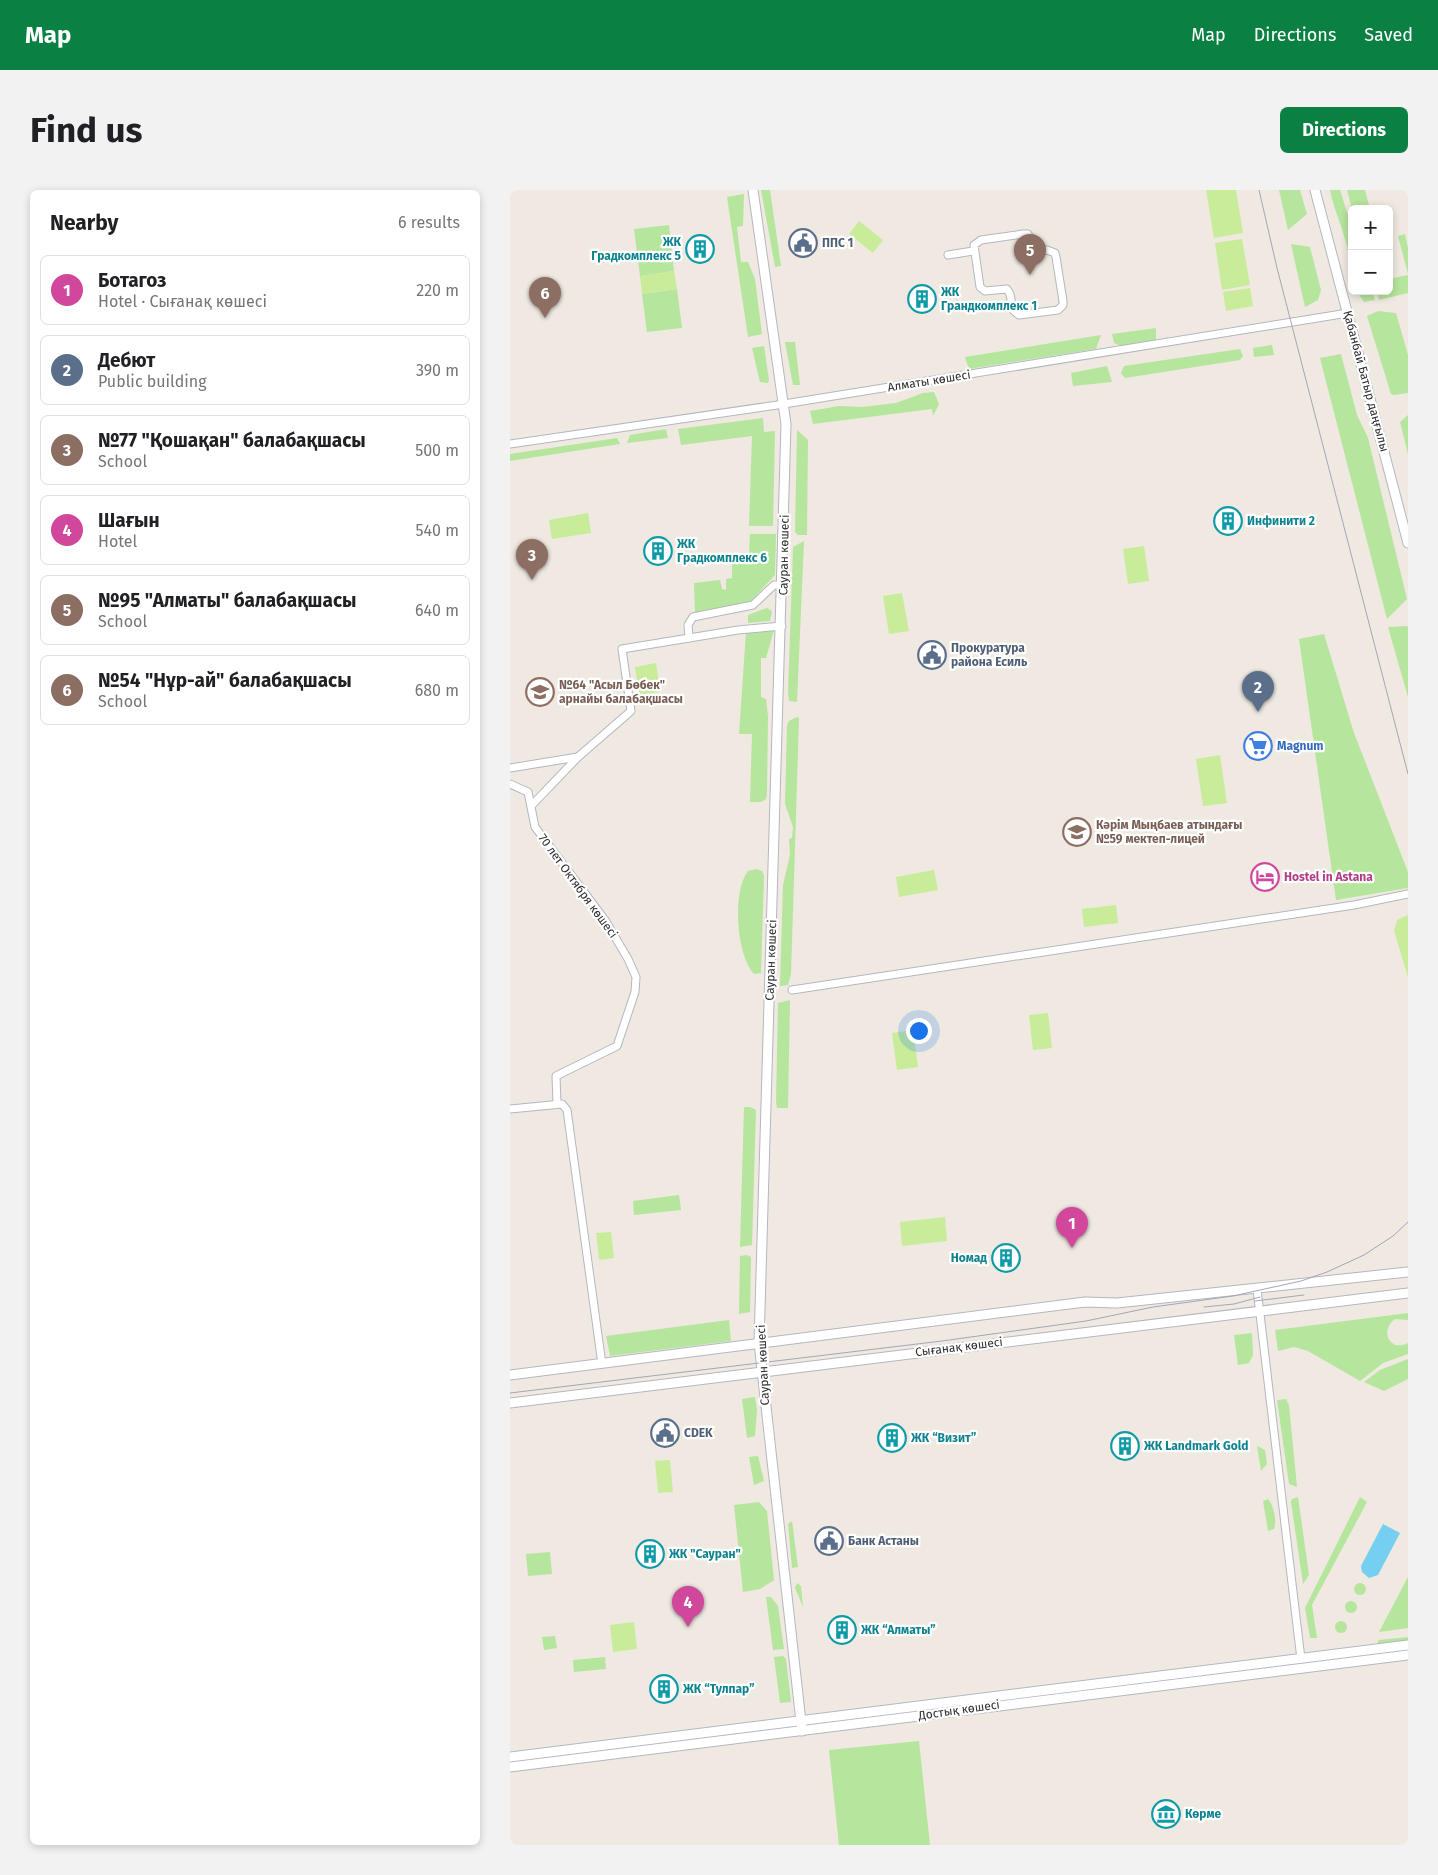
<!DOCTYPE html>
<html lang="en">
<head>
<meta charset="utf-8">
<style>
  :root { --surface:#fff; --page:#f2f2f2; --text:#202124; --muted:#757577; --line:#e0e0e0; --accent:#0b8043 }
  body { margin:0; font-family:"Fira Sans",sans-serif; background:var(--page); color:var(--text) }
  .controls { position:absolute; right:15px; top:15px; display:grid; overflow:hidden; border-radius:8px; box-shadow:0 2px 8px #0003 }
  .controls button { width:45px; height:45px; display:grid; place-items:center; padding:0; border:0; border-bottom:1px solid var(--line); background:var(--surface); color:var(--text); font:25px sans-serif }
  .you { position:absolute; left:408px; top:840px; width:18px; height:18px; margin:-12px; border:4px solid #fff; border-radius:50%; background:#1a73e8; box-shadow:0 0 0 8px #1a73e833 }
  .badge { display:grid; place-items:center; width:32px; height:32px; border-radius:50%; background:var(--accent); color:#fff; font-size:16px; font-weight:700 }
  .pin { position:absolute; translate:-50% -41px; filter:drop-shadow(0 1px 2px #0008) }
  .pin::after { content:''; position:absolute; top:26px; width:18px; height:15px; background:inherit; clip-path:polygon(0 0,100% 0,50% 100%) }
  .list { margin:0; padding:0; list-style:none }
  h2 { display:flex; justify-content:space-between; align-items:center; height:65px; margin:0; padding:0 20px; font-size:21px }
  h2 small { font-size:16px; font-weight:400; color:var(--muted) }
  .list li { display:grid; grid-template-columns:32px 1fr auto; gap:15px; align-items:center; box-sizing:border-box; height:70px; margin:0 10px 10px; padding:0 10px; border:1px solid var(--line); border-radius:8px }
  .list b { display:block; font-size:19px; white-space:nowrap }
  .list p { margin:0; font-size:16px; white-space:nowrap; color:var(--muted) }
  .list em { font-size:16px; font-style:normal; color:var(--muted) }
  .map { position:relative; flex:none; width:898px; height:1655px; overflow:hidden; border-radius:8px }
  header { display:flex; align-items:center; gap:30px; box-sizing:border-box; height:70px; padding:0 25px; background:var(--accent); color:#fff }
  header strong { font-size:24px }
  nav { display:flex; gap:28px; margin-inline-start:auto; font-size:18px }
  .intro { display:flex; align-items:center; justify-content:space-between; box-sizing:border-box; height:120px; padding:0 30px }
  h1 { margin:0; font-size:35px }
  .button { padding:12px 22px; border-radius:8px; background:var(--accent); color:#fff; font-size:18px; font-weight:700 }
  main { display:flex; gap:30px; padding:0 30px }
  aside { flex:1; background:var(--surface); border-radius:8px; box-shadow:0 2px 8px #0003 }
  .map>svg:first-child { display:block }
  .green { fill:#b6e59e }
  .pitch { fill:#c9ec9a }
  .water { fill:#75cff0 }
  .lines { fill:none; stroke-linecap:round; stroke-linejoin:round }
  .minor-casing { stroke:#b4b7c1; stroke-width:9 }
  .tertiary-casing { stroke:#b4b7c1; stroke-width:11 }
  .secondary-casing { stroke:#b4b7c1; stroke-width:11 }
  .minor { stroke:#fff; stroke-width:7 }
  .tertiary { stroke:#fff; stroke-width:9 }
  .secondary { stroke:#fff; stroke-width:9 }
  .tram { stroke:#a3a6b8; stroke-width:1 }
  .labels { text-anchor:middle; stroke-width:4.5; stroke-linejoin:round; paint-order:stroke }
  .culture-label { font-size:12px; font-weight:bold; fill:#0d838f; stroke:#fff; text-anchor:start }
  .service-label { font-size:12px; font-weight:bold; fill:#4e5e75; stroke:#fff; text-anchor:start }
  .street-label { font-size:12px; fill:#2e2e2e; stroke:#fff }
  .education-label { font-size:12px; font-weight:bold; fill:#785e54; stroke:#fff; text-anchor:start }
  .shop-label { font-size:12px; font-weight:bold; fill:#366cbe; stroke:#fff; text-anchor:start }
  .hotel-label { font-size:12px; font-weight:bold; fill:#b23c85; stroke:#fff; text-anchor:start }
</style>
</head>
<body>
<header>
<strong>Map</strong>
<nav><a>Map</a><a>Directions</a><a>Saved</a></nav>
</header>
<div class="intro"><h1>Find us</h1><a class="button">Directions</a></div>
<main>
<aside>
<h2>Nearby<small>6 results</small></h2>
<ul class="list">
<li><span class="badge" style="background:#d1479c">1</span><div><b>Ботагоз</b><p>Hotel · Сығанақ көшесі</p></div><em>220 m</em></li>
<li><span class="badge" style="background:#5c6f8a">2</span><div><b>Дебют</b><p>Public building</p></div><em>390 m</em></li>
<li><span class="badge" style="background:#8d6e63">3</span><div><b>№77 &quot;Қошақан&quot; балабақшасы</b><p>School</p></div><em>500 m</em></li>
<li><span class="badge" style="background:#d1479c">4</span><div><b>Шағын</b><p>Hotel</p></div><em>540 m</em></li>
<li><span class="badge" style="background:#8d6e63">5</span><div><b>№95 &quot;Алматы&quot; балабақшасы</b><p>School</p></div><em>640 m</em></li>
<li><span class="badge" style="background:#8d6e63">6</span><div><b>№54 &quot;Нұр-ай&quot; балабақшасы</b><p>School</p></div><em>680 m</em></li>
</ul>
</aside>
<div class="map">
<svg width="898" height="1655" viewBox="0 0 898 1655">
  <rect width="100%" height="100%" fill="#efe9e1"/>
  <g class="green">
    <path d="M 251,0 L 260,0 L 271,76 L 265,77 Z"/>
    <path d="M 769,0 L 790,0 L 797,24 L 778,40 Z"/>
    <path d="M 820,0 L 830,0 L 842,38 L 842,86 C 838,77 840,66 837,56 C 832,36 824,20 820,0 Z"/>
    <path d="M 837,0 L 855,0 L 860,19 L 842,19 Z"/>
    <path d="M 234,4 L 233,36 L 227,37 L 231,72 L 238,72 L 245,89 L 252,144 L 238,147 L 217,7 Z"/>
    <path d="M 159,35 L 164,81 L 130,86 L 124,39 Z"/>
    <path d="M 895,44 L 898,58 L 898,84 L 888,46 Z"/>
    <path d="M 781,54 L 800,57 L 811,100 L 808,110 L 795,117 Z"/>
    <path d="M 898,85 L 898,103 L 869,110 L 867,101 L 879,101 L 879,89 Z"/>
    <path d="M 167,99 L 172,138 L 137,142 L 132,104 Z"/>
    <path d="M 847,101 L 862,101 L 865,110 L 854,112 Z"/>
    <path d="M 868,121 L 886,123 L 898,165 L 898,203 L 884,205 L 881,204 L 857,126 Z"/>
    <path d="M 646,138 L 646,150 L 611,156 L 604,153 L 602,144 Z"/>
    <path d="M 591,145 L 586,159 L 459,179 L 455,167 Z"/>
    <path d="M 275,152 L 285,152 L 290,195 L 283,195 Z"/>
    <path d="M 762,155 L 764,165 L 744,167 L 743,158 Z"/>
    <path d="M 254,156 L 259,190 L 258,193 L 250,192 L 242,158 Z"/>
    <path d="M 730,159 L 733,166 L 730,170 L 615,188 L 611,183 L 614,176 Z"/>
    <path d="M 831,164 L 847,225 L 858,248 L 897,409 L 877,429 L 810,168 Z"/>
    <path d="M 597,176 L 602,192 L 563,196 L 561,183 Z"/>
    <path d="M 424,202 L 429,214 L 423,226 L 422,219 L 303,234 L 300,221 L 329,216 L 352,217 L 386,213 L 413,203 Z"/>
    <path d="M 898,225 L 898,264 L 890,232 Z"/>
    <path d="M 253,228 L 254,242 L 265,241 L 263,336 L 239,336 L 242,246 L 171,255 L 168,239 Z"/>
    <path d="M 156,239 L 158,248 L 117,253 L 120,245 Z"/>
    <path d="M 287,240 L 298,250 L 297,345 L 288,345 L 285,342 Z"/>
    <path d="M 107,248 L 110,254 L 0,271 L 0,264 Z"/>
    <path d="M 240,344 L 266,344 L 265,385 L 240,412 L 185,423 L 184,393 L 210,390 L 212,399 L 216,400 L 216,389 L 222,388 L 222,367 L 239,364 Z"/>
    <path d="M 294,351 L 287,512 L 279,511 L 278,502 L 283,357 Z"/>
    <path d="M 257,418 L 262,421 L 260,431 L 238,433 L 238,425 Z"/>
    <path d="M 897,436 L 898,437 L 898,507 L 878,437 Z"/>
    <path d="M 264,440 L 256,468 L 251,468 L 251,507 L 256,509 L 258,526 L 257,605 L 256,609 L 251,612 L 240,612 L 242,544 L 229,544 L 236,442 Z"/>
    <path d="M 814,444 L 844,543 L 898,682 L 898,698 L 826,710 L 789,449 Z"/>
    <path d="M 287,527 L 289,528 L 281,784 L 278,795 L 270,796 L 273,695 L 280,665 L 279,649 L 282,648 L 283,637 L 275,614 L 277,536 L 279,531 Z"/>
    <path d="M 246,679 L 252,681 L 254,686 L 251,783 L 244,784 C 226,765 222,701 238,681 Z"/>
    <path d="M 280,810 L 278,918 L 267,918 L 266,912 L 268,813 Z"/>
    <path d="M 234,917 L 240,917 L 246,920 L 242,1055 L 230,1057 Z"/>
    <path d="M 169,1005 L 171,1020 L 124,1025 L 123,1011 Z"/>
    <path d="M 237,1065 L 241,1067 L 240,1122 L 229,1124 L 230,1066 Z"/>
    <path d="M 898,1123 L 898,1130 L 885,1129 C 869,1140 880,1163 898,1153 L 898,1164 L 873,1173 L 850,1191 L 798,1161 L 784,1157 L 768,1161 L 765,1140 Z"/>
    <path d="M 219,1130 L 221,1151 L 100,1166 L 96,1146 Z"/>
    <path d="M 742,1143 L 743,1165 L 739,1173 L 728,1175 L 724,1145 Z"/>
    <path d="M 898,1169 L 898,1189 L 874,1201 L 854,1192 L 870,1180 Z"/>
    <path d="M 245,1207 L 247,1220 L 245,1246 L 237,1248 L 232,1209 Z"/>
    <path d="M 776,1209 L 779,1215 L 787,1297 L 779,1294 L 767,1210 Z"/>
    <path d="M 747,1256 L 755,1260 L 757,1274 L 751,1281 Z"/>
    <path d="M 248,1266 L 254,1291 L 244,1295 L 239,1267 Z"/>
    <path d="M 788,1307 L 799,1385 L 793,1394 L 781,1312 L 782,1309 Z"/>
    <path d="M 850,1307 L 857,1312 L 802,1415 L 807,1448 L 800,1448 L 795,1418 Z"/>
    <path d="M 758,1309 C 764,1316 767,1331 764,1339 L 758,1341 L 753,1311 Z"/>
    <path d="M 249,1312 L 257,1321 L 264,1390 L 250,1399 L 233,1402 L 224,1315 Z"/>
    <path d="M 282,1331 L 288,1377 L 282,1378 L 278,1334 Z"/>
    <path d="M 40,1362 L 42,1384 L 18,1386 L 16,1364 Z"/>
    <path d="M 898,1387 L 898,1438 L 869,1442 Z"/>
    <path d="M 287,1393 L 291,1396 L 293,1417 L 285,1398 Z"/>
    <circle cx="850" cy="1399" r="6"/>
    <path d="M 256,1407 L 261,1407 L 268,1416 L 274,1459 L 263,1460 Z"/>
    <circle cx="841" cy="1417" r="6"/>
    <circle cx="831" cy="1437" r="6"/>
    <path d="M 45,1446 L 47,1458 L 34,1460 L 32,1447 Z"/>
    <path d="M 898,1447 L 898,1451 L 866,1455 L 869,1450 Z"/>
    <path d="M 273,1466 L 276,1469 L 281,1512 L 270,1513 L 264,1467 Z"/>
    <path d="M 95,1467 L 96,1479 L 64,1482 L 63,1470 Z"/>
    <path d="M 409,1551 L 420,1655 L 329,1655 L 319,1560 Z"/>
  </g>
  <g class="pitch">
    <path d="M 696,0 L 726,0 L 733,43 L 704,48 Z"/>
    <path d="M 349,31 L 373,50 L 363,63 L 339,44 Z"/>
    <path d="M 732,49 L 740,95 L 712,100 L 705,53 Z"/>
    <path d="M 164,81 L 167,99 L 132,104 L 130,86 Z"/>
    <path d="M 740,98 L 743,116 L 716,121 L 713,102 Z"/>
    <path d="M 78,323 L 81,343 L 42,349 L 39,330 Z"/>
    <path d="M 634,356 L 639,391 L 618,394 L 613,359 Z"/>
    <path d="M 392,403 L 399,441 L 379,444 L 373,406 Z"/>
    <path d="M 146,473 L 150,502 L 129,505 L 125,477 Z"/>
    <path d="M 710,565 L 717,613 L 693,616 L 686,569 Z"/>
    <path d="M 424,680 L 428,700 L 389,707 L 386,687 Z"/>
    <path d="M 606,715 L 608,733 L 574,737 L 572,719 Z"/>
    <path d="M 898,725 L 898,787 L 884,741 L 887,730 Z"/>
    <path d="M 538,823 L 542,858 L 523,860 L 519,825 Z"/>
    <path d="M 403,840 L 408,877 L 387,880 L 382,843 Z"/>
    <path d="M 435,1027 L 437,1051 L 392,1056 L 390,1032 Z"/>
    <path d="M 101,1042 L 104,1068 L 89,1070 L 86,1043 Z"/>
    <path d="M 160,1270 L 163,1302 L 148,1303 L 145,1271 Z"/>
    <path d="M 124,1432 L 127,1459 L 103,1462 L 100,1435 Z"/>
  </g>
  <path class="water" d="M 873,1334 L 890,1343 L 868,1385 L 859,1388 L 852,1382 L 851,1376 Z"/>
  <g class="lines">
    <defs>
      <g id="minor">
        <path d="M 513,44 L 518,44 L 525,61 L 537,60 L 545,63 L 546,67 L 553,111 L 553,115 L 548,120 L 509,125 L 503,120 L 500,104 L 497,99 L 475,101 L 470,97 L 464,55 L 471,50 Z"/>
        <path d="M 438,65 L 463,61"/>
        <path d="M 0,254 L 274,214 L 838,123"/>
        <path d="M 179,448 L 178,435 L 183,427 L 243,415 L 264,395 L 273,395"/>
        <path d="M 0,578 L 68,567"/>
        <path d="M 0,594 L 18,602 L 25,637 L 95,730 L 118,769 L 126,787 L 125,802 L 107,856 L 46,886 L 47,914"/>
        <path d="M 22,615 L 68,567 L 121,521 L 112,459 L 228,440 L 272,436"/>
        <path d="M 282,800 L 844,715 L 898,704"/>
        <path d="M 0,919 L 52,914 L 57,920 L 92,1174"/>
        <path d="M 747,1099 L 791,1469"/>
      </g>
      <g id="tertiary">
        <path d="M 243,0 L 276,234 L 249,1153 L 292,1541"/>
        <path d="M 0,1567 L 898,1455"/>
        <path d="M 0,1577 L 898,1465"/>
      </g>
      <g id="secondary">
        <path d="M 805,0 L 898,353"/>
        <path d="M 0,1185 L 575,1112 L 607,1113 L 898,1082"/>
        <path d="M 0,1213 L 898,1103"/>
      </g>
    </defs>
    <use href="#minor" class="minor-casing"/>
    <use href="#tertiary" class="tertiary-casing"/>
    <use href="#secondary" class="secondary-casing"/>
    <use href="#minor" class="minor"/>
    <use href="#tertiary" class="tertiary"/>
    <use href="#secondary" class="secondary"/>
    <g class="tram">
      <path d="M 749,0 L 767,78 L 898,584"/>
      <path d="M 745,1111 L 794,1105"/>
      <path d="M 694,1117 L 724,1114 L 750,1107"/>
      <path d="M 0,1203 L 432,1151 L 576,1131 L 643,1117 L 723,1106 L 791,1091 L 817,1082 L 854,1065 L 883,1046 L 898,1032"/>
    </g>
  </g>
  <defs>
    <symbol id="civic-ring" viewBox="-11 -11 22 22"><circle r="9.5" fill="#fff" stroke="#5c6f8a" stroke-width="1.5"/><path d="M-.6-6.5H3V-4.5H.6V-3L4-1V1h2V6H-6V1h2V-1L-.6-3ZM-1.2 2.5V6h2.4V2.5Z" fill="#5c6f8a"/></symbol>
    <symbol id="building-ring" viewBox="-11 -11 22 22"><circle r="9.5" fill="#fff" stroke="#0f9aa8" stroke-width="1.5"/><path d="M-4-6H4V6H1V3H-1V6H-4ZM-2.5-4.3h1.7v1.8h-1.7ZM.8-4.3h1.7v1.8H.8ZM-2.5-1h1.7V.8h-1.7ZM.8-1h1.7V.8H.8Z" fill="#0f9aa8"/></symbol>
    <symbol id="school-ring" viewBox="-11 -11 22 22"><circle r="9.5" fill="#fff" stroke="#8d6e63" stroke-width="1.5"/><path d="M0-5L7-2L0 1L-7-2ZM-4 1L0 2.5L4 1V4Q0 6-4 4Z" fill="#8d6e63"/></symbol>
    <symbol id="supermarket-ring" viewBox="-11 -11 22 22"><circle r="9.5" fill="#fff" stroke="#3f7fe0" stroke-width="1.5"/><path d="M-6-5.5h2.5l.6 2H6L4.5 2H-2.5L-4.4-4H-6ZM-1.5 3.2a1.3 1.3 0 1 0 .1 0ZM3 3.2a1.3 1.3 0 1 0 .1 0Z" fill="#3f7fe0"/></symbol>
    <symbol id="hotel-ring" viewBox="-11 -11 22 22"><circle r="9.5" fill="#fff" stroke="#d1479c" stroke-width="1.5"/><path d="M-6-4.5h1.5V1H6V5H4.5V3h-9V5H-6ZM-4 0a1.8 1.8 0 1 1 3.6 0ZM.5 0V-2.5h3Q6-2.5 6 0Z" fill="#d1479c"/></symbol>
    <symbol id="museum-ring" viewBox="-11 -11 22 22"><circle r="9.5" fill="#fff" stroke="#0f9aa8" stroke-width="1.5"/><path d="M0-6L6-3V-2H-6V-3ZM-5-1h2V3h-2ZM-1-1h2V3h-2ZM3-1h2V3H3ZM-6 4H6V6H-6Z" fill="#0f9aa8"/></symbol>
  </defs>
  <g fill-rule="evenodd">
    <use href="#civic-ring" x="277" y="37" width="32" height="32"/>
    <use href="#building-ring" x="174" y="43" width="32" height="32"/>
    <use href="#building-ring" x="396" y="93" width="32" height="32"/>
    <use href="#building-ring" x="702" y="315" width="32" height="32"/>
    <use href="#building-ring" x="132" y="345" width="32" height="32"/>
    <use href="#civic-ring" x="406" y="449" width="32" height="32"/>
    <use href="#school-ring" x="14" y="486" width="32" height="32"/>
    <use href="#supermarket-ring" x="732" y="540" width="32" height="32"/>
    <use href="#school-ring" x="551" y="626" width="32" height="32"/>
    <use href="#hotel-ring" x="739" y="671" width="32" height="32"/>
    <use href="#building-ring" x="480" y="1052" width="32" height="32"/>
    <use href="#civic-ring" x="139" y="1227" width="32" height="32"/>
    <use href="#building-ring" x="366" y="1232" width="32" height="32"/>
    <use href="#building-ring" x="599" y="1240" width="32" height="32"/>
    <use href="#civic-ring" x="303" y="1335" width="32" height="32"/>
    <use href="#building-ring" x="124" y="1348" width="32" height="32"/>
    <use href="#building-ring" x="316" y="1424" width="32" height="32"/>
    <use href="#building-ring" x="138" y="1483" width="32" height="32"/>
    <use href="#museum-ring" x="640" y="1608" width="32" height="32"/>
  </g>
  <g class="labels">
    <g class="culture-label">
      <text x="171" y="56" text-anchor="end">ЖК<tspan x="171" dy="14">Градкомплекс 5</tspan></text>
      <text x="431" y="106">ЖК<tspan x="431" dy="14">Грандкомплекс 1</tspan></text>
      <text x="737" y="335">Инфинити 2</text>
      <text x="167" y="358">ЖК<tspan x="167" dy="14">Градкомплекс 6</tspan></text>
      <text x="477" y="1072" text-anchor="end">Номад</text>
      <text x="401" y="1252">ЖК “Визит”</text>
      <text x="634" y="1260">ЖК Landmark Gold</text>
      <text x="159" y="1368">ЖК "Сауран"</text>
      <text x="351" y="1444">ЖК “Алматы”</text>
      <text x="173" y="1503">ЖК “Тулпар”</text>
      <text x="675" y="1628">Көрме</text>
    </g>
    <g class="service-label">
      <text x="312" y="57">ППС 1</text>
      <text x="441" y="462">Прокуратура<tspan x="441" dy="14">района Есиль</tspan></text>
      <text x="174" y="1247">CDEK</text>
      <text x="338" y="1355">Банк Астаны</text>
    </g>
    <g class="street-label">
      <text transform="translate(419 191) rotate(-9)" y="4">Алматы көшесі</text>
      <text transform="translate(856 191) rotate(75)" y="4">Қабанбай Батыр даңғылы</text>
      <text transform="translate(274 365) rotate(-89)" y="4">Сауран көшесі</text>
      <text transform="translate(68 696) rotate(54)" y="4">70 лет Октября көшесі</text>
      <text transform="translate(261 770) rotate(-88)" y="4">Сауран көшесі</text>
      <text transform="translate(449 1157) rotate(-7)" y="4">Сығанақ көшесі</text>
      <text transform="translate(253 1175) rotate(-93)" y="4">Сауран көшесі</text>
      <text transform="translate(449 1520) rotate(-8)" y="4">Достық көшесі</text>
    </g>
    <g class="education-label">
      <text x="49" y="499">№64 "Асыл Бөбек"<tspan x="49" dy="14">арнайы балабақшасы</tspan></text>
      <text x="586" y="639">Кәрім Мыңбаев атындағы<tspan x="586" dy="14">№59 мектеп-лицей</tspan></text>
    </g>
    <g class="shop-label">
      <text x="767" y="560">Magnum</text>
    </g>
    <g class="hotel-label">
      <text x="774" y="691">Hostel in Astana</text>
    </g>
  </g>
</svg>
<div class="controls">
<button>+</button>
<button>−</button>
</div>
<div class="you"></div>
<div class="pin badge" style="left:562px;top:1058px;background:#d1479c">1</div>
<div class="pin badge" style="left:748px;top:522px;background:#5c6f8a">2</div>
<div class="pin badge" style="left:22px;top:390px;background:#8d6e63">3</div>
<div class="pin badge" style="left:178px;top:1437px;background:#d1479c">4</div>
<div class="pin badge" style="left:520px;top:85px;background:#8d6e63">5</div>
<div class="pin badge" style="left:35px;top:128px;background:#8d6e63">6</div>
</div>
</main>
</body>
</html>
